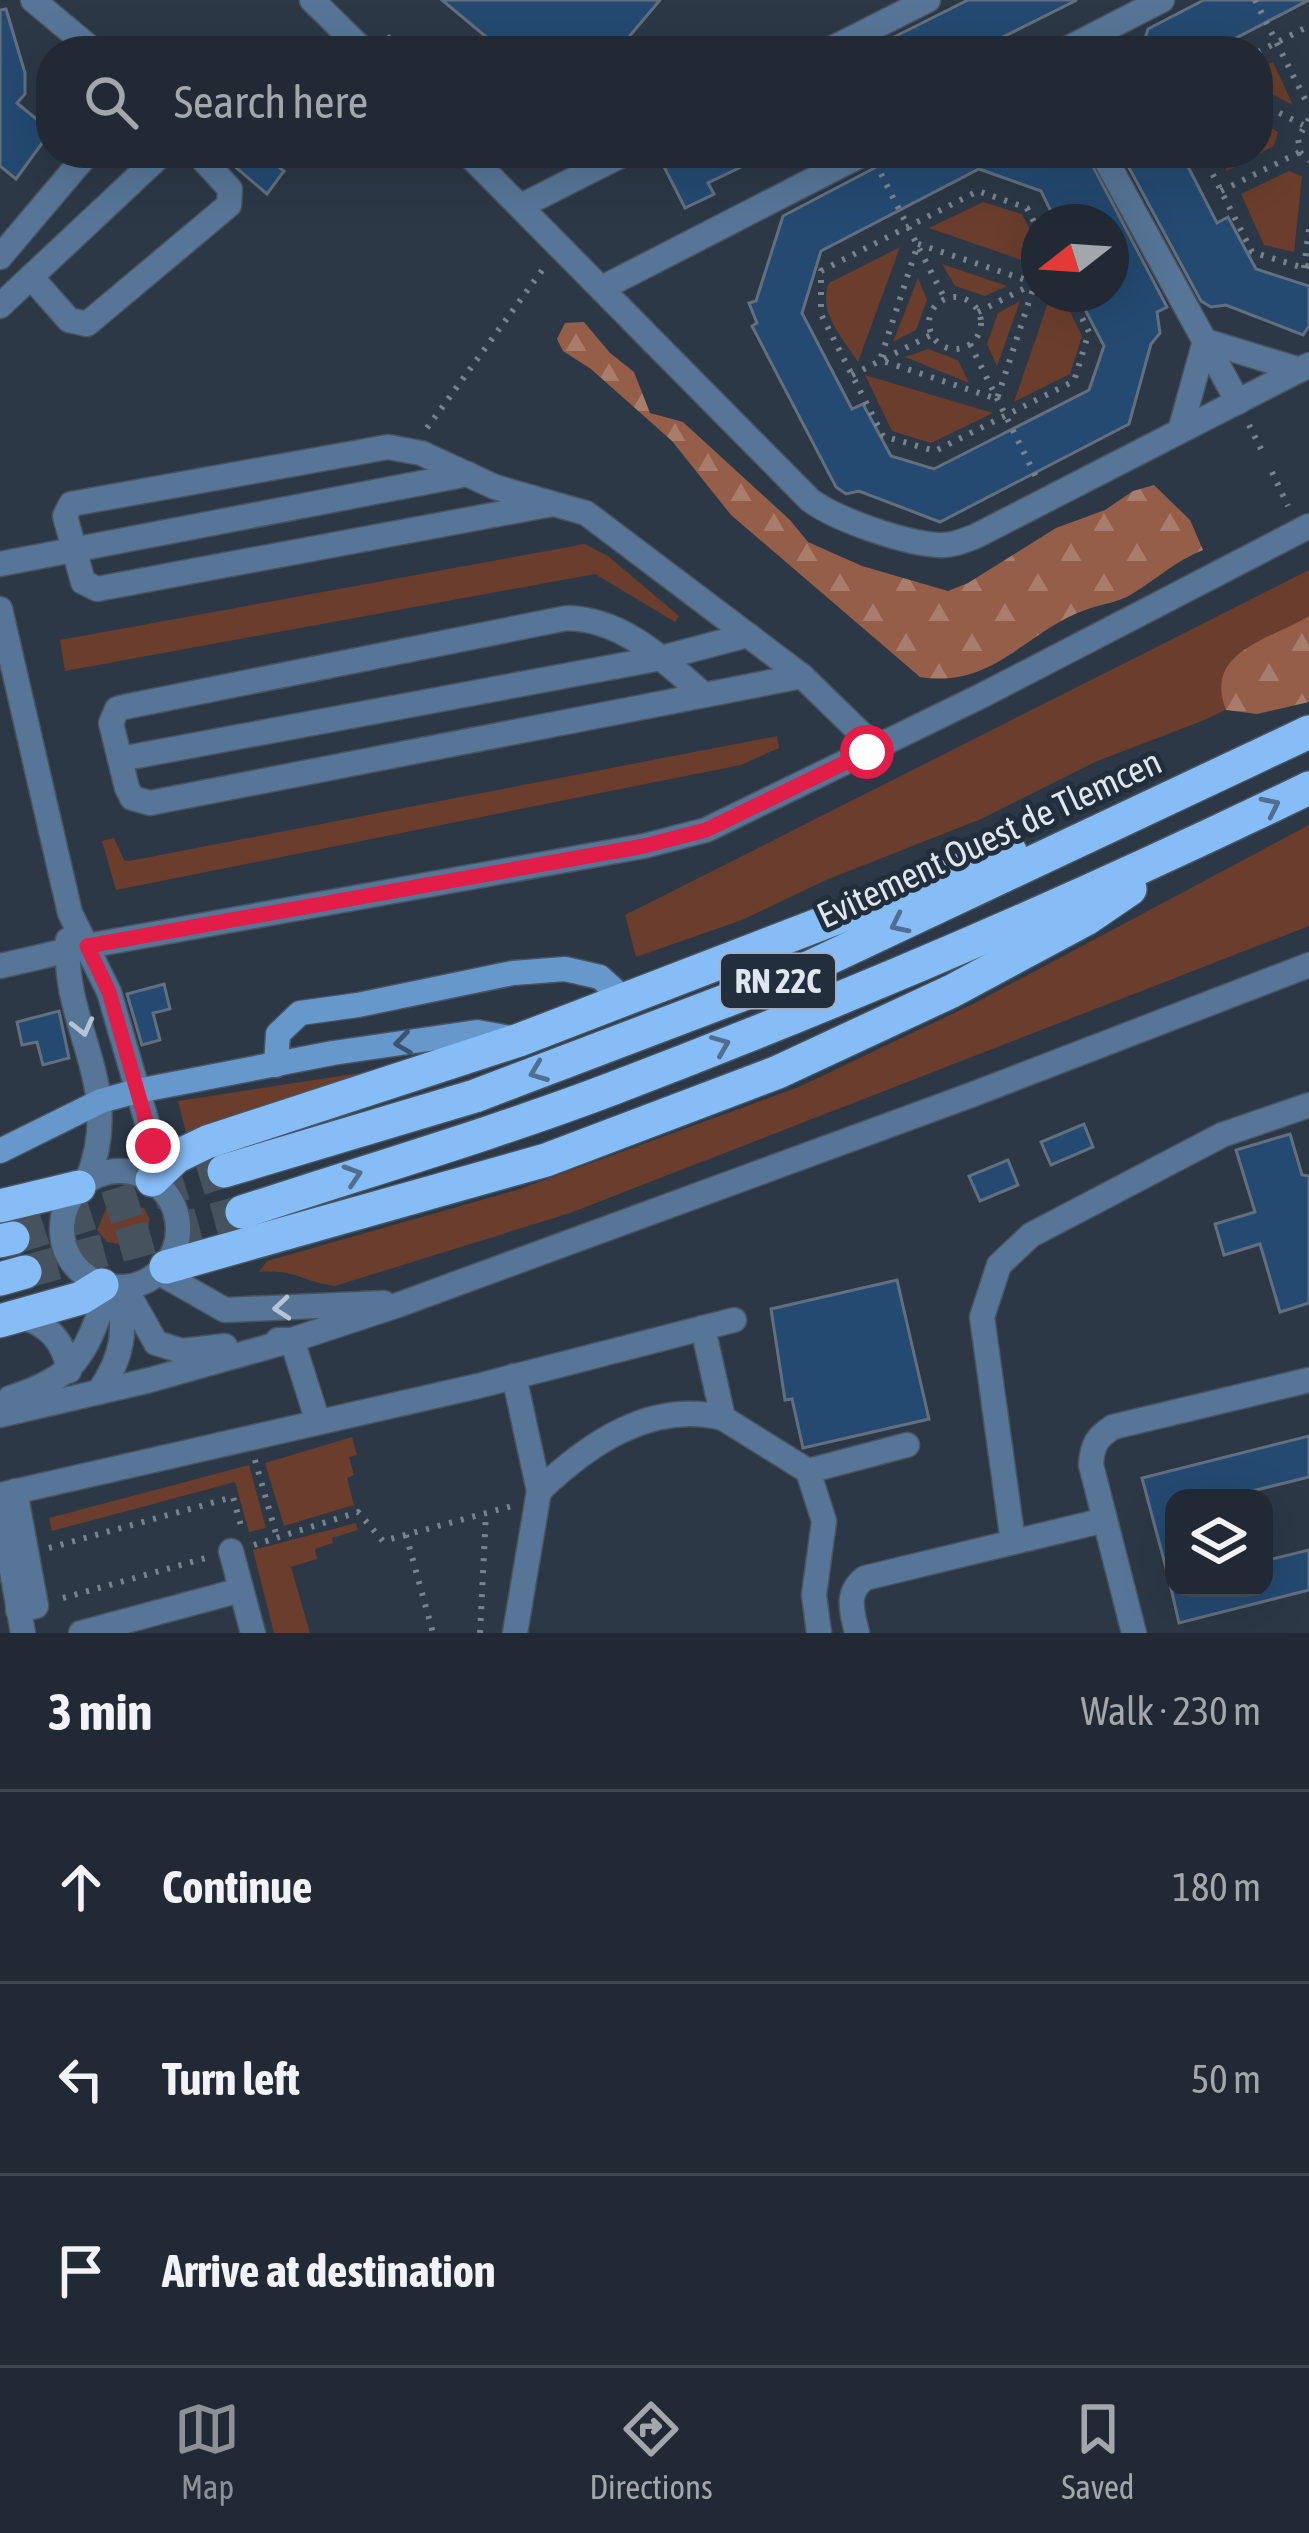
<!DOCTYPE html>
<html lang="en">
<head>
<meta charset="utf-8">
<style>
  :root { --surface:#212a34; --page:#2d3640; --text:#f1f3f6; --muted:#a2a7ac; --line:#3e464f; --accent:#8c9099 }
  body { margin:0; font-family:"Asap Condensed",sans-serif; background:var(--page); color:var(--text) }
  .controls { position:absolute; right:36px; bottom:36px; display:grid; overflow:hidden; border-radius:24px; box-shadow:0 12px 48px #0002 }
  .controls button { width:108px; height:108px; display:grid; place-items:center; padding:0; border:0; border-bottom:3px solid var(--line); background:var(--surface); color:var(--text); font:60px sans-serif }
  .compass { position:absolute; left:1021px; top:204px; width:108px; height:108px; border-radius:50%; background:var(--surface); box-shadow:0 12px 48px #0002; rotate:253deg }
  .stop { position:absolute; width:36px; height:36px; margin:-27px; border:9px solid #e11d48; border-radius:50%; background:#fff }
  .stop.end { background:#e11d48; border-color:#fff; box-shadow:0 3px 12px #0008 }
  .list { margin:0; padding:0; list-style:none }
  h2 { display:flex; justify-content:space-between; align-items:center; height:156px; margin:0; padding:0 48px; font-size:51px }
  h2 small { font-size:39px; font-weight:400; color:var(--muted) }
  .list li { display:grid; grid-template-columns:78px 1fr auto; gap:36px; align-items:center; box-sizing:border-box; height:192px; padding:0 48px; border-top:3px solid var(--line) }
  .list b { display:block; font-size:45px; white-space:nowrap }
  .list em { font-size:39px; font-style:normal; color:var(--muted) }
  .icon { flex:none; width:66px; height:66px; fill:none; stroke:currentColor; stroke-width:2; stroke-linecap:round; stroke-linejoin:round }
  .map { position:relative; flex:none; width:1309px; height:1633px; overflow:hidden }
  .search { position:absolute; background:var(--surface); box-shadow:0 12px 48px #0002; left:36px; right:36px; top:36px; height:132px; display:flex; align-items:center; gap:30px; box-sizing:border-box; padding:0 42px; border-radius:48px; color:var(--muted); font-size:45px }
  .sheet { height:732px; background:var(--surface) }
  nav { display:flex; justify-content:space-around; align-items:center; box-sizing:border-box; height:168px; border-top:3px solid var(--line); background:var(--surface); font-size:33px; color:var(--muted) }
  nav a { display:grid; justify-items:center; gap:6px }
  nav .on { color:var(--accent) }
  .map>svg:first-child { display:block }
  .green { fill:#6a3d2c }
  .forest { fill:url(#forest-firs) }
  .building { fill:#244a71; stroke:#626f7f; stroke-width:3; fill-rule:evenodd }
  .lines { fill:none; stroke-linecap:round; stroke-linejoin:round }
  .trunk-tunnel { stroke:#47525f; stroke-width:33; stroke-dasharray:33 16; stroke-linecap:butt }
  .minor-casing { stroke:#485461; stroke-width:27 }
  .secondary-casing { stroke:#485461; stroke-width:27 }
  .trunk-casing { stroke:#485461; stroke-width:36 }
  .path { stroke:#78838e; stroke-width:6; stroke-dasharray:3 9; stroke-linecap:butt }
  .minor { stroke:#577697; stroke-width:24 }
  .secondary { stroke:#6798cc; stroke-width:24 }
  .trunk { stroke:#87bdf7; stroke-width:33 }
  .oneway { stroke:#4f6e90 }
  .oneway2 { stroke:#b6c4d5 }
  .oneway3 { stroke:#3a536e }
  .route { stroke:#e11d48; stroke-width:15 }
  .labels { text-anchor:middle; stroke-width:10; stroke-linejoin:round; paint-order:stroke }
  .shield { fill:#222e3b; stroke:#a6afb9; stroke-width:3 }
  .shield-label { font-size:33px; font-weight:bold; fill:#dee6ef }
  .street-label { font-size:36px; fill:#dee6ef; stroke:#222e3b }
</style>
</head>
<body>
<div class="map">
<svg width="1309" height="1633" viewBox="0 0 1309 1633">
  <defs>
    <pattern id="forest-firs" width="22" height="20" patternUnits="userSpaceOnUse" patternTransform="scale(3)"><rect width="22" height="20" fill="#955e49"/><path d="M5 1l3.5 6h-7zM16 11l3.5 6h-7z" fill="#a87d6c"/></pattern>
  </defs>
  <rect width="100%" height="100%" fill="#2c3846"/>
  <g class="green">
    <path d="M 1273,62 L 1293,105 L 1258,87 L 1258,69 Z"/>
    <path d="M 1258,120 L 1278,132 L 1274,146 L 1227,171 L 1217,153 L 1258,153 Z"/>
    <path d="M 1289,171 L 1302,176 L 1294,252 L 1264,245 L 1241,194 Z"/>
    <path d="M 983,202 L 1022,214 L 1039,248 L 1039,266 L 929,228 Z"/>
    <path d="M 900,247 L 858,362 C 843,338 817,312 829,283 Z"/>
    <path d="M 942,264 L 1007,286 L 985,296 L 955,286 Z"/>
    <path d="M 918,278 L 927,300 L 916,330 L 893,342 Z"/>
    <path d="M 1051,294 L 1061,294 L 1082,336 L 1070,374 L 1014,402 Z"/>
    <path d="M 1020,301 L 997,366 L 987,344 L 998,313 Z"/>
    <path d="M 928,349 L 958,360 L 969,383 L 905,357 Z"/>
    <path d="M 865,375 L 993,413 L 931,443 L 892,431 Z"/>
    <path d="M 585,544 L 608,556 L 679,616 L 675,622 L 595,574 L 65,671 L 60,640 Z"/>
    <path d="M 1309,570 L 1309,671 L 1202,721 L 1095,762 L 981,819 L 826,880 L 742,920 L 636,957 L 625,915 Z"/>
    <path d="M 777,736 L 779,748 L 741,765 L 116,890 L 102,841 L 114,838 L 124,860 L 129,861 Z"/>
    <path d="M 1309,825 L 1309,926 L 570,1213 L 335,1286 C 305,1283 296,1269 259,1272 L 267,1261 L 517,1190 L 799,1087 L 975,1003 Z"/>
    <path d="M 379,1070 L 186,1133 L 178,1101 Z"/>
    <path d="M 119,1196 L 128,1205 L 144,1208 L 150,1219 L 147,1231 L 131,1251 L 119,1244 L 107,1242 L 97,1230 L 109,1202 Z"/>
    <path d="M 352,1437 L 357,1455 L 349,1457 L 354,1475 L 347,1478 L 354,1505 L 284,1526 L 265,1463 Z"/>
    <path d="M 249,1465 L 266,1528 L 249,1532 L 235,1482 L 52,1531 L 49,1518 Z"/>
    <path d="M 356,1523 L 358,1530 L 332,1538 L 333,1543 L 315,1549 L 317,1559 L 291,1567 L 310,1633 L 274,1633 L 253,1550 Z"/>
  </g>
  <g class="forest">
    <path d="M 584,322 L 610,353 L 634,372 L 650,413 L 683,422 L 790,520 L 808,542 L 862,566 L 948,591 L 968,583 L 1056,528 L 1105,510 L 1133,491 L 1154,485 L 1190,520 L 1203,550 C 1175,561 1157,579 1132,594 C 1117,603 1105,603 1088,609 C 1027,629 995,689 920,677 L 731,515 L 672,441 L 591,369 L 563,351 L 557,339 L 565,323 Z"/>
    <path d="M 1309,616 L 1309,702 L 1257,714 L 1226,710 C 1203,651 1270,640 1309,616 Z"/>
  </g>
  <g class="building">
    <path d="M 442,0 L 660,0 L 617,51 L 503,51 Z"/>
    <path d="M 968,0 L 1077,0 L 975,51 L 866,51 Z"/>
    <path d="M 1204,0 L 1309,0 L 1211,51 L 1141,51 L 1148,29 Z"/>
    <path d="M 6,9 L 25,73 L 25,94 L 17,103 L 51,131 L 16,179 L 0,166 L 0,10 Z"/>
    <path d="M 219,153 L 261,153 L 284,171 L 267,194 Z"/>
    <path d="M 657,153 L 770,153 L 708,183 L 714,194 L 685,208 Z"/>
    <path d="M 903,153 L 1086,153 L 1167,307 L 1157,312 L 1160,333 L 1151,344 L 1129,424 L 940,522 L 859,491 L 846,494 L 836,487 L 752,326 L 757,323 L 749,303 L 756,301 L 783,216 ZM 979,169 L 1041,191 L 1056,222 L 1111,222 L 1111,294 L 1077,294 L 1104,346 L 1089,390 L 934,469 L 891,456 L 863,404 L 852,409 L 802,313 L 821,251 Z"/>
    <path d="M 1121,153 L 1181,153 L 1217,223 L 1228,217 L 1256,269 L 1309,286 L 1309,326 L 1303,335 L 1226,305 L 1211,307 L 1201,301 Z"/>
    <path d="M 164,984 L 170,1009 L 153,1013 L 160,1040 L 142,1045 L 127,994 Z"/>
    <path d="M 59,1011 L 69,1058 L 43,1065 L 37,1042 L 22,1045 L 17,1022 Z"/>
    <path d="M 1084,1124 L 1093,1147 L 1051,1165 L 1041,1142 Z"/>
    <path d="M 1290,1134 L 1302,1175 L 1309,1176 L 1309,1303 L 1280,1312 L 1260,1244 L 1224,1255 L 1215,1224 L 1255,1212 L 1236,1150 Z"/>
    <path d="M 1008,1160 L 1018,1185 L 980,1201 L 969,1176 Z"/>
    <path d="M 897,1280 L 929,1419 L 803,1448 L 792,1399 L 785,1400 L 771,1309 Z"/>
    <path d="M 1309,1436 L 1309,1477 L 1224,1498 L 1174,1498 L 1174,1567 L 1166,1568 L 1142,1478 Z"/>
    <path d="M 1309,1550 L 1309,1590 L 1179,1623 L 1171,1588 L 1264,1588 L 1264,1561 Z"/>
  </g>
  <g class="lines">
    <g class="trunk-tunnel">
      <path d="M 13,1238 L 224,1171"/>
      <path d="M 25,1272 L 242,1212"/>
    </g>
    <defs>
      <g id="minor">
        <path d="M 33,0 L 94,51"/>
        <path d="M 312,0 L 364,51"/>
        <path d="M 827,51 L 928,0"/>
        <path d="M 1063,51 L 1162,0"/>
        <path d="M 467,153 L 810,500 C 837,520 904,543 938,545 C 952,546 963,541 976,536 L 1309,365"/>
        <path d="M 1102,153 L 1238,402"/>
        <path d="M 521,206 L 626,153"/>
        <path d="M 0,257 L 88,153"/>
        <path d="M 31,277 L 69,320 L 87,324 L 229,205 L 230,189 L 197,153"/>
        <path d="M 604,287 L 865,153"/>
        <path d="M 0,306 L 163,153"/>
        <path d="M 1180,431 L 1205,341 L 1300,370"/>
        <path d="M 554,504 L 495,487 L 421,453 L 388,447 L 71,504 L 65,516 L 83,582 L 97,589 L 536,507 L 554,504 L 586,513 L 802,676 L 875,747"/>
        <path d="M 0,564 L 468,474"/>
        <path d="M 0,609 L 70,913 L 109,992 L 151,1136 L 153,1146 L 143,1175"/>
        <path d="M 704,695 C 664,660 623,619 567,618 L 124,707 L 117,709 L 111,723 L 127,788 L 132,798 L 150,803 L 802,676"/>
        <path d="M 120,759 L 661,658 L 748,635"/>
        <path d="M 68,940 C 62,1029 126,1086 87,1181"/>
        <path d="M 0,966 L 87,946 L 644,846 L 706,830 L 983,695 L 1309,526"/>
        <circle cx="120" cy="1229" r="58"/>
        <path d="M 160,1273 L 225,1310 L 384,1303"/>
        <path d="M 125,1288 L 156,1343 L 182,1351 L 225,1346"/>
        <path d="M 18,1316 C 48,1323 64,1341 69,1371"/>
        <path d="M 703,1328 L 723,1418 L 808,1471 L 824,1521 L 814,1595 L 819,1633"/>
        <path d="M 278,1340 L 292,1340 L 318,1422"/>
        <path d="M 514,1376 L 539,1491 L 515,1633"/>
        <path d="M 99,1392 C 124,1355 126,1331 118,1288"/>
        <path d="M 10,1398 C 81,1375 85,1353 109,1287"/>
        <path d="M 0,1415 L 150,1380 L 292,1340 L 398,1305 L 971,1095 L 1309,965"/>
        <path d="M 808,1471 L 907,1445"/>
        <path d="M 15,1491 L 36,1606 L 18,1610"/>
        <path d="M 539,1491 C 588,1444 651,1400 723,1418"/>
        <path d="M 0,1495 L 478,1386 L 734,1320"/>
        <path d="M 0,1504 L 23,1633"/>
        <path d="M 1013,1542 L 982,1317 L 999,1265 L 1031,1235 L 1222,1135 L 1309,1105"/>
        <path d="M 231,1551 L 253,1633"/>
        <path d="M 81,1633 L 241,1590"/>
        <path d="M 857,1633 C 852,1611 845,1593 865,1578 L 1105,1520"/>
        <path d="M 1134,1633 L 1091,1465 C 1092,1445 1097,1437 1113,1427 L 1309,1380"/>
      </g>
      <g id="secondary">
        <path d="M 276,1065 L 278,1034 L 300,1013 L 358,1005 L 513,973 L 565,969 L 600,977 L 624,999"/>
        <path d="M 0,1151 L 101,1101 L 137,1091 L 333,1053 L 477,1032 L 516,1039"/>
      </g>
      <g id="trunk">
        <path d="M 224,1171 L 475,1096 L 791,976 L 1309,732"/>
        <path d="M 152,1180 L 176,1157 L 207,1142 L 519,1040 L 1010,851"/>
        <path d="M 0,1206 L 79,1187"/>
        <path d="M 242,1212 C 366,1171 493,1134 614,1088 C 850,998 1082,898 1309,788"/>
        <path d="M 0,1241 L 13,1238"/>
        <path d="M 166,1267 L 546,1160 L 778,1072 L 952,991 L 1086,919 L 1130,889"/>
        <path d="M 0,1279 L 25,1272"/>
        <path d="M 0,1321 L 81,1298 L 102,1285"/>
      </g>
    </defs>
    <use href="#minor" class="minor-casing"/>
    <use href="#secondary" class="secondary-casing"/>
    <use href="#trunk" class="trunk-casing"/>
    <g class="path">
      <path d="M 1255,0 L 1309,107"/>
      <path d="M 387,36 L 401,51"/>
      <path d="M 783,51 L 801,42"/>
      <path d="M 1258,52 L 1309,26"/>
      <path d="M 1258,102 L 1303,125"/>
      <path d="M 1309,119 L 1298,138 L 1300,152 L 1309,161"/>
      <path d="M 430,153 L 441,164"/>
      <path d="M 1202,153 L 1252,252 L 1304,268 L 1309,265"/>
      <path d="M 881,174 L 945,299"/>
      <path d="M 1221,191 L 1300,152"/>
      <path d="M 1039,232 L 1027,208 L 978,191 L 821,271 L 821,314 L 883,436 L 935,451 L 1074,381 L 1089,332 L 1070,294"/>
      <path d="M 918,244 L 1035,283 L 997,399 L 880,360 Z"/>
      <path d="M 1304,268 L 1309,229"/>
      <circle cx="955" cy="323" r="26"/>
      <path d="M 978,312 L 1039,281"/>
      <path d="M 970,344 L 1037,479"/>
      <path d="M 852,375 L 931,335"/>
      <path d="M 1249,425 L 1261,449"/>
      <path d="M 427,428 L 543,269"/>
      <path d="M 1272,472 L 1288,506"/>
      <path d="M 255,1460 L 277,1537"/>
      <path d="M 406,1535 L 433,1633"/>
      <path d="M 254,1545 L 358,1512 L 383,1541 L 512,1506"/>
      <path d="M 49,1548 L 233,1497 L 241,1526"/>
      <path d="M 63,1598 L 206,1558"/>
      <path d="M 480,1633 L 486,1513"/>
    </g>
    <use href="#minor" class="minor"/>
    <use href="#secondary" class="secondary"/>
    <use href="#trunk" class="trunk"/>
  </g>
  <defs><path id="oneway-chevron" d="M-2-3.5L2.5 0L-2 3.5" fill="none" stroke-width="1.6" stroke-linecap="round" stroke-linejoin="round" transform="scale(3)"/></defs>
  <g class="oneway">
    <use href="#oneway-chevron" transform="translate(1271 806) rotate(-26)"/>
    <use href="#oneway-chevron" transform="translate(899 924) rotate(154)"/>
    <use href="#oneway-chevron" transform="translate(721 1045) rotate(-22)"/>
    <use href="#oneway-chevron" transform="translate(538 1072) rotate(159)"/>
    <use href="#oneway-chevron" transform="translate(353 1175) rotate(-18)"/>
  </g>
  <g class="oneway2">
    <use href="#oneway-chevron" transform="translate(83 1027) rotate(76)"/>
    <use href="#oneway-chevron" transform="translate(282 1308) rotate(175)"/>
  </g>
  <use class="oneway3" href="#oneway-chevron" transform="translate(403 1043) rotate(172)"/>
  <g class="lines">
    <path class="route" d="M 153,1146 L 109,992 L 87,946 L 644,846 L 706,830 L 867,752"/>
  </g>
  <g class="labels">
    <rect class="shield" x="721" y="954" width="114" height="54" rx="9"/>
    <g class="shield-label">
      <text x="778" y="993">RN 22C</text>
    </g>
    <g class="street-label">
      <text transform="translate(989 838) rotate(-25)" y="13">Evitement Ouest de Tlemcen</text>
    </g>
  </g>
</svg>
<div class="controls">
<button><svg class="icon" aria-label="layers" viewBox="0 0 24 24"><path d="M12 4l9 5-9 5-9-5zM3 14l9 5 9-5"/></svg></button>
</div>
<svg class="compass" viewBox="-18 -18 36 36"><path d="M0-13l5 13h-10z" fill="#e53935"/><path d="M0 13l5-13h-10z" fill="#a2a7ac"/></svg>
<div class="stop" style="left:867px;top:752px"></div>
<div class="stop end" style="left:153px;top:1146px"></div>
<div class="search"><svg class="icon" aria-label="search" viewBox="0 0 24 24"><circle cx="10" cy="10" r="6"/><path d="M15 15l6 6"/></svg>Search here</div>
</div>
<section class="sheet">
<h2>3 min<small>Walk · 230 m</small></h2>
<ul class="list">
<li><svg class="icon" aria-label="ahead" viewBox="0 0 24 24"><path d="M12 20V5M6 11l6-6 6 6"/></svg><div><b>Continue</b></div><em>180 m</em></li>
<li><svg class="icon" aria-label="left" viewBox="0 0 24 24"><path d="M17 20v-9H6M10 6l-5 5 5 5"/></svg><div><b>Turn left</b></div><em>50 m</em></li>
<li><svg class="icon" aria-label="arrive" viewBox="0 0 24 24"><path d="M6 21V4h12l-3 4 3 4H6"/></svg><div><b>Arrive at destination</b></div></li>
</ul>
</section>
<nav>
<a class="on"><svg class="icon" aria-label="map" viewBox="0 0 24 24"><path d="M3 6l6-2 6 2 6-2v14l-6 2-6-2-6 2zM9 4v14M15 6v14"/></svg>Map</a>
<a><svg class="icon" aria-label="directions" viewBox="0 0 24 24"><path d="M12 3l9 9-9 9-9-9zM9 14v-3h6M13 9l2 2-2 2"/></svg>Directions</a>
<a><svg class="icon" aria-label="saved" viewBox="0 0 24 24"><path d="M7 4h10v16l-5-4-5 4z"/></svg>Saved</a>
</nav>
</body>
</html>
